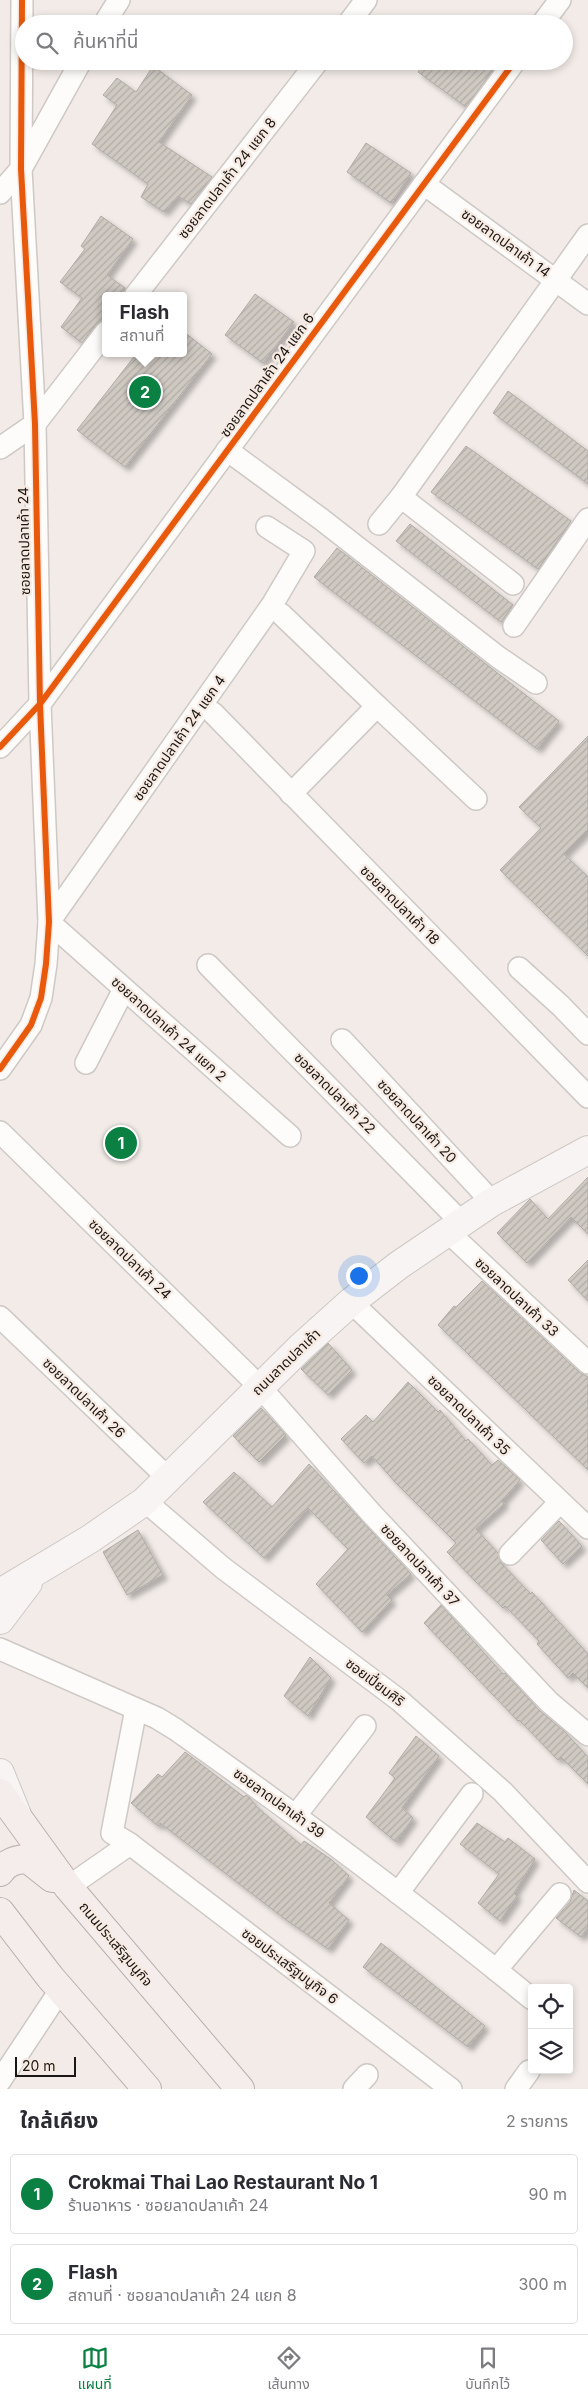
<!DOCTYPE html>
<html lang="th">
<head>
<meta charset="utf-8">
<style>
  :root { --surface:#fff; --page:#f7f7f7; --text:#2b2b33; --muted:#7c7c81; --line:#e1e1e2; --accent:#0b8043 }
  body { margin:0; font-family:Inter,"Noto Sans Thai",sans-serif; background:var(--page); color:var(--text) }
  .controls { position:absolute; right:15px; bottom:15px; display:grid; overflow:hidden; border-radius:5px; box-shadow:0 2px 8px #0003 }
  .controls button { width:45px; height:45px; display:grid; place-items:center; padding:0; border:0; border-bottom:1px solid var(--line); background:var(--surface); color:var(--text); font:25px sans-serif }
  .scale { position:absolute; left:15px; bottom:12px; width:61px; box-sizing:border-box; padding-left:5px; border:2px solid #1b1714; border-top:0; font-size:14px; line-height:18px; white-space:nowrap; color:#1b1714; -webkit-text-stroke:4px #f6eae2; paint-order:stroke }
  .you { position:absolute; left:358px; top:1275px; width:18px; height:18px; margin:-12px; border:4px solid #fff; border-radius:50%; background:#1a73e8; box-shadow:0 0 0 8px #1a73e833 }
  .badge { display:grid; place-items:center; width:32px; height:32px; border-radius:50%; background:var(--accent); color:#fff; font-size:16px; font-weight:700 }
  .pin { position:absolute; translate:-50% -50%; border:2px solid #fff; box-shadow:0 1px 5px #0006 }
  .popup { position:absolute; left:102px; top:292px; width:85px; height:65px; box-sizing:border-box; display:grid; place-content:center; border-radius:5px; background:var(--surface); filter:drop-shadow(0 1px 4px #0005); font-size:16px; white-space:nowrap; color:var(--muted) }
  .popup b { font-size:19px; color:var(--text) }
  .popup::after { content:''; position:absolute; left:50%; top:100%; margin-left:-10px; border:10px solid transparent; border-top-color:var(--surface) }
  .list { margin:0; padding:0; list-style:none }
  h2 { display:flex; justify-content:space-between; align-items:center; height:65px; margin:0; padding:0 20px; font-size:21px }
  h2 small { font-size:16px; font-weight:400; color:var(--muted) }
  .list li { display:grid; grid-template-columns:32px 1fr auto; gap:15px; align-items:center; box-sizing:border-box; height:80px; margin:0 10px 10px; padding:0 10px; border:1px solid var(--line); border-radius:5px }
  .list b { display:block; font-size:19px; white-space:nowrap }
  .list p { margin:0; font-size:16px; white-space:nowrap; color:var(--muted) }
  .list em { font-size:16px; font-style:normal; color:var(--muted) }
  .icon { flex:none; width:28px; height:28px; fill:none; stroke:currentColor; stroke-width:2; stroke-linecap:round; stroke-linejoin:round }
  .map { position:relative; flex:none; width:588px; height:2089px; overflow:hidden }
  .search { position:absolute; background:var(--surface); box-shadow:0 2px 8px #0003; left:15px; right:15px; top:15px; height:55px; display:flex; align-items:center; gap:12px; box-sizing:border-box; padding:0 18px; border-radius:28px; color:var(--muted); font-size:19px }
  .sheet { height:245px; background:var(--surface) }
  nav { display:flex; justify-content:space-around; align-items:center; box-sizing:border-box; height:70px; border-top:1px solid var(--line); background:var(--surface); font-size:14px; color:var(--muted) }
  nav a { display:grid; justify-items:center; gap:2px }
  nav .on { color:var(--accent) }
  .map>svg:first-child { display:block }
  .building { fill:url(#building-hatch); stroke:#afaba7; filter:url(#shadow) }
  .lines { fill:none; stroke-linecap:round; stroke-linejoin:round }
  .street-casing { stroke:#cec9c5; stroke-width:24 }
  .secondary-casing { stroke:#cec9c5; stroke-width:30 }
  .primary-casing { stroke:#bcaeac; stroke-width:30 }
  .street { stroke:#fdfcfb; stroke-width:21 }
  .secondary { stroke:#f8f4f4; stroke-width:28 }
  .primary { stroke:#f4edeb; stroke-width:28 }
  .cycleway-casing { stroke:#f6eae2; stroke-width:9 }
  .cycleway { stroke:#e8590c; stroke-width:6 }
  .labels { text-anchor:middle; stroke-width:4.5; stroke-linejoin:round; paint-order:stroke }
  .street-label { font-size:14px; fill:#1b1714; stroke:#f6eae2 }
</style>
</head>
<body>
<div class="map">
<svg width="588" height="2089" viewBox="0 0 588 2089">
  <defs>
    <pattern id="building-hatch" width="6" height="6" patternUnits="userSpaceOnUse" patternTransform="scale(1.25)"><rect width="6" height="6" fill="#cfc9c2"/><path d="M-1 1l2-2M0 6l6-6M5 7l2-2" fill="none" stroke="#b1aca6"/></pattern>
    <filter id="shadow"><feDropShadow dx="4.5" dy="4.5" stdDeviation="2.5" flood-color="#0004"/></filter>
  </defs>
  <rect width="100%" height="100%" fill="#f2ebe7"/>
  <g class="building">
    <path d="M 426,61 L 499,61 L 466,107 L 418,72 Z"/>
    <path d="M 153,66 L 192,95 L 159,142 L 212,177 L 191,204 L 178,196 L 164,212 L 141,197 L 148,184 L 92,144 L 117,105 L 103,95 L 117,78 L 136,92 Z"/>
    <path d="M 366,143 L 411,173 L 391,203 L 347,172 Z"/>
    <path d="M 101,216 L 133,239 L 107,275 L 125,288 L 123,296 L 106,296 L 106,320 L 96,324 L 82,343 L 61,327 L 82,298 L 60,282 L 85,249 L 81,246 Z"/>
    <path d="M 255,294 L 294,322 L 263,363 L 225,335 Z"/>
    <path d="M 184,332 L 212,354 L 125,467 L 77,430 L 137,353 L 184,353 Z"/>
    <path d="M 508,391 L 588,451 L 588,484 L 493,413 Z"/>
    <path d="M 466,446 L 571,521 L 538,569 L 431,492 Z"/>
    <path d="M 410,524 L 513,605 L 501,622 L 396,541 Z"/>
    <path d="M 337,548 L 559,721 L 537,749 L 314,577 Z"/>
    <path d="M 588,736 L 588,830 L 564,854 L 588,877 L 588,956 L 500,870 L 541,828 L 519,807 Z"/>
    <path d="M 588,1177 L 588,1234 L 571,1217 L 527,1263 L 497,1233 L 530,1199 L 548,1219 Z"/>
    <path d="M 588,1260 L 588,1301 L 568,1280 Z"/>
    <path d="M 482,1281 L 579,1372 L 588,1377 L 588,1470 L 438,1325 L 454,1306 L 456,1307 Z"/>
    <path d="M 328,1343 L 352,1370 L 328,1395 L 301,1369 Z"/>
    <path d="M 408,1382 L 438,1412 L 440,1410 L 466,1441 L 468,1439 L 492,1465 L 498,1460 L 520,1480 L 502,1501 L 504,1504 L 476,1529 L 498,1553 L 501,1563 L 531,1594 L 532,1592 L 588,1654 L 588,1688 L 573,1673 L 568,1678 L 537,1644 L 539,1641 L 505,1606 L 503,1608 L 476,1582 L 447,1552 L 456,1543 L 395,1482 L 372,1456 L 364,1463 L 341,1439 L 366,1415 L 373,1422 Z"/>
    <path d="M 261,1408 L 286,1435 L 259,1462 L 233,1436 Z"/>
    <path d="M 309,1464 L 411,1574 L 387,1595 L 392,1600 L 362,1632 L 316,1584 L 348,1549 L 308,1508 L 264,1558 L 203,1502 L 234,1472 L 272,1507 Z"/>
    <path d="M 559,1521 L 582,1546 L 563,1564 L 541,1540 Z"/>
    <path d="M 138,1530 L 163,1575 L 127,1595 L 103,1552 Z"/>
    <path d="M 441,1605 L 503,1674 L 505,1673 L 540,1711 L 564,1731 L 588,1757 L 588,1784 L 561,1757 L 558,1760 L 519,1720 L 518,1721 L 424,1623 Z"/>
    <path d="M 310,1657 L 331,1678 L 308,1716 L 284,1696 Z"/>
    <path d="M 416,1736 L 439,1756 L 402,1808 L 413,1818 L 396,1842 L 366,1817 L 395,1778 L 389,1773 Z"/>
    <path d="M 185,1752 L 244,1797 L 246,1795 L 250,1798 L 257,1807 L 301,1845 L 304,1841 L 332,1860 L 349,1876 L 329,1903 L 349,1920 L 328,1949 L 285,1919 L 160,1823 L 158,1826 L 131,1803 L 158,1774 L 162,1777 Z"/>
    <path d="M 477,1823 L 505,1842 L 508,1838 L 535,1859 L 514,1893 L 517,1896 L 500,1921 L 478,1903 L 499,1874 L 460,1844 Z"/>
    <path d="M 574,1890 L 588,1901 L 588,1927 L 581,1937 L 556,1918 L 570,1902 Z"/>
    <path d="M 381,1943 L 485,2026 L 468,2047 L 363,1967 Z"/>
  </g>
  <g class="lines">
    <defs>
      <g id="street">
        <path d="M 104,24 L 119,0"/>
        <path d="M 348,24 L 366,0"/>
        <path d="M 542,24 L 560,0"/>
        <path d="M 424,184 L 588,304"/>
        <path d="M 0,193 L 21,169 L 81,61"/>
        <path d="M 135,296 L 318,61"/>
        <path d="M 0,448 L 35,424 L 106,332"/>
        <path d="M 227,450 L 321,519 L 498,657 L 536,683"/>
        <path d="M 401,497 L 513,584"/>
        <path d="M 379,524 L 401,497 L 588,235"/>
        <path d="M 267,527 L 304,551 L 272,605 L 49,922 L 290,1136"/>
        <path d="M 281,614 L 377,706"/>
        <path d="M 514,626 L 588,519"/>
        <path d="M 213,713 L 588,1097"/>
        <path d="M 0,747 L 40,704 L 515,61"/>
        <path d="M 291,794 L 377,706 L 476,799"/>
        <path d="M 208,965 L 461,1222"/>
        <path d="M 519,968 L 561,1006 L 588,1034"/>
        <path d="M 342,1040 L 492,1202"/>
        <path d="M 86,1063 L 124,989"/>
        <path d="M 0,1069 L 31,1025 L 41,998 L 46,964 L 49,922 L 40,704 L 35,424 L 21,169 L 22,0"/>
        <path d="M 0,1132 L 260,1387 L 371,1513 L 549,1702 L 588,1735"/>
        <path d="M 447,1231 L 588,1363"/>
        <path d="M 351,1302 L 588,1528"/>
        <path d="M 0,1317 L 169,1479"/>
        <path d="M 145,1501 L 223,1568 L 399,1700 L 503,1792 L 588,1882"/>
        <path d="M 510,1554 L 560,1502"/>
        <path d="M 0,1649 L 157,1718 L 175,1729 C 297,1815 416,1904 532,1999"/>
        <path d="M 296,1815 L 365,1726"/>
        <path d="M 130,1844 L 112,1833 L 136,1709"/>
        <path d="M 68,1887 L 130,1844 L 451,2089"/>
        <path d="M 398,1893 L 472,1794"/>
        <path d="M 496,1970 L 560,1894"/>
        <path d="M 0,2081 L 61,1989"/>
        <path d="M 354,2089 L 367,2075"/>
        <path d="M 516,2089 L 529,2071"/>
      </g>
      <g id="secondary">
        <path d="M 0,1593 L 90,1539 L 145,1501 L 301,1347 L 351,1302 L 399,1265 L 492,1202 L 588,1150"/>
        <path d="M 0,1620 L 28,1583"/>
        <path d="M 0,1773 L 17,1815"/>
      </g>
      <g id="primary">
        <path d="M 0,1793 L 68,1887 L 240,2089"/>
        <path d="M 0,1872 C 7,1862 16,1859 28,1859 L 52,1878"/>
        <path d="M 0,1912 L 50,1977 L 147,2089"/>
      </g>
    </defs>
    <use href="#street" class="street-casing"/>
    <use href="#secondary" class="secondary-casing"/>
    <use href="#primary" class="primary-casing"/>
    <use href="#street" class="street"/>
    <use href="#secondary" class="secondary"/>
    <use href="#primary" class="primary"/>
    <defs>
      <g id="cycleway">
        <path d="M 0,747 L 40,704 L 515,61"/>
        <path d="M 0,1069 L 31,1025 L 41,998 L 46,964 L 49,922 L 40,704 L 35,424 L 21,169 L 22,0"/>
      </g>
    </defs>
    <use href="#cycleway" class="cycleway-casing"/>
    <use href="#cycleway" class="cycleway"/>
  </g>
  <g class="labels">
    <g class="street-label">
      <text transform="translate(227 178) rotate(-52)" y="5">ซอยลาดปลาเค้า 24 แยก 8</text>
      <text transform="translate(506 243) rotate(36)" y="5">ซอยลาดปลาเค้า 14</text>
      <text transform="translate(267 375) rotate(-54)" y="5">ซอยลาดปลาเค้า 24 แยก 6</text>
      <text transform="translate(24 541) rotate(-91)" y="5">ซอยลาดปลาเค้า 24</text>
      <text transform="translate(179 738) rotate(-55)" y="5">ซอยลาดปลาเค้า 24 แยก 4</text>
      <text transform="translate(400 905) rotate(45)" y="5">ซอยลาดปลาเค้า 18</text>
      <text transform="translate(169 1029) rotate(42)" y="5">ซอยลาดปลาเค้า 24 แยก 2</text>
      <text transform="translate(335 1093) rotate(45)" y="5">ซอยลาดปลาเค้า 22</text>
      <text transform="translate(417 1121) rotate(47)" y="5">ซอยลาดปลาเค้า 20</text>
      <text transform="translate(130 1259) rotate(44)" y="5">ซอยลาดปลาเค้า 24</text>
      <text transform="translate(517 1297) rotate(43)" y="5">ซอยลาดปลาเค้า 33</text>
      <text transform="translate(286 1362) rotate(-44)" y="5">ถนนลาดปลาเค้า</text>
      <text transform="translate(84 1398) rotate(44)" y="5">ซอยลาดปลาเค้า 26</text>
      <text transform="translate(469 1415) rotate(44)" y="5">ซอยลาดปลาเค้า 35</text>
      <text transform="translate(420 1565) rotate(47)" y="5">ซอยลาดปลาเค้า 37</text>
      <text transform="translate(375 1682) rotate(37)" y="5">ซอยเปี่ยมศิริ</text>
      <text transform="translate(279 1803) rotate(36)" y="5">ซอยลาดปลาเค้า 39</text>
      <text transform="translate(116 1944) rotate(50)" y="5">ถนนประเสริฐมนูกิจ</text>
      <text transform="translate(290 1966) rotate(37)" y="5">ซอยประเสริฐมนูกิจ 6</text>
    </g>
  </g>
</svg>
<div class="controls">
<button><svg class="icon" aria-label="locate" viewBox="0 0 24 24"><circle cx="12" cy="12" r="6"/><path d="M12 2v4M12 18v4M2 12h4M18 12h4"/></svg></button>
<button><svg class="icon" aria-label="layers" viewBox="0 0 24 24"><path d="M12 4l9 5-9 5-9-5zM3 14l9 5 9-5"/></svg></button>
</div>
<div class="scale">20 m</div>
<div class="you"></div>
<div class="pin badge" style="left:121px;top:1143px">1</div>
<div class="pin badge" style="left:145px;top:392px">2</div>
<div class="popup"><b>Flash</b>สถานที่</div>
<div class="search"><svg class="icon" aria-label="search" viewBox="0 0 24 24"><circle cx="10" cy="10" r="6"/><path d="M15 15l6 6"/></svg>ค้นหาที่นี่</div>
</div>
<section class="sheet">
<h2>ใกล้เคียง<small>2 รายการ</small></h2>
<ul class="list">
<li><span class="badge">1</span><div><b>Crokmai Thai Lao Restaurant No 1</b><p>ร้านอาหาร · ซอยลาดปลาเค้า 24</p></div><em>90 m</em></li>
<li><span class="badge">2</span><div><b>Flash</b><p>สถานที่ · ซอยลาดปลาเค้า 24 แยก 8</p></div><em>300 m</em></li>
</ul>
</section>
<nav>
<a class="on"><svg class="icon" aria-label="map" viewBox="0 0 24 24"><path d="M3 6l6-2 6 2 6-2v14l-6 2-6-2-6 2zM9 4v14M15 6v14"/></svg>แผนที่</a>
<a><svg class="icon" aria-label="directions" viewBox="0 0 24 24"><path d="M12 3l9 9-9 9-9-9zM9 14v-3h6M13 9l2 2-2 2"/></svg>เส้นทาง</a>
<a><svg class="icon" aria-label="saved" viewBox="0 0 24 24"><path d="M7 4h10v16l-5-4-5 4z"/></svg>บันทึกไว้</a>
</nav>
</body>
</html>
